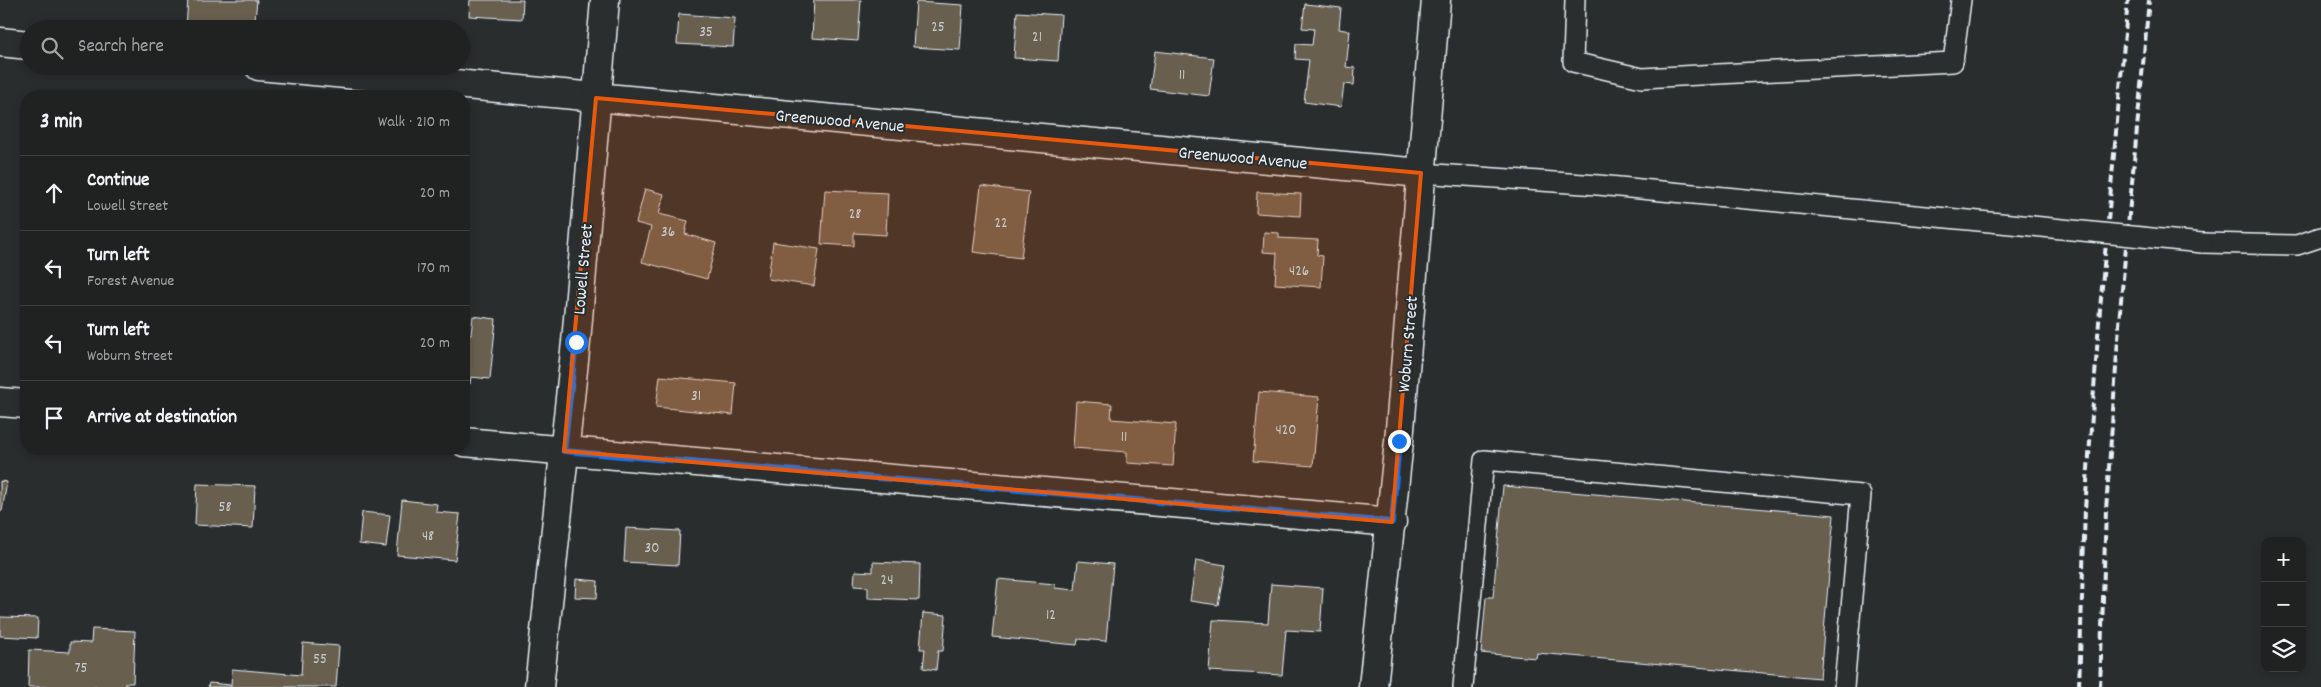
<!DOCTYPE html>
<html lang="en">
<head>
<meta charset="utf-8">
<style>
  :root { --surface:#202222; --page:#2d2f2f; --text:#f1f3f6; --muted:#a2a4a5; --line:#3d3f40 }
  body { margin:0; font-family:Dekko,sans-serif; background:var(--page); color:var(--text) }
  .controls { position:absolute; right:15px; bottom:15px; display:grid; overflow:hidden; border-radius:10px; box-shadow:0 2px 8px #0003 }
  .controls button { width:45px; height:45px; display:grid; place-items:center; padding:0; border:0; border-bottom:1px solid var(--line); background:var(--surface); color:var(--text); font:25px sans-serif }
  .stop { position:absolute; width:15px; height:15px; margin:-11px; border:4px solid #1a73e8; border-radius:50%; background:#fff }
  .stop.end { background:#1a73e8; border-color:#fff; box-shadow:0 1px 5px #0008 }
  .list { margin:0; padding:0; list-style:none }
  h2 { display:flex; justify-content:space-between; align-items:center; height:65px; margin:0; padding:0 20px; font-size:21px }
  h2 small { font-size:16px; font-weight:400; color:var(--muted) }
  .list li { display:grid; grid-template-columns:32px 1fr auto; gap:15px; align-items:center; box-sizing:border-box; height:75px; padding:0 20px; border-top:1px solid var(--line) }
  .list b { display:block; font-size:19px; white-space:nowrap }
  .list p { margin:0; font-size:16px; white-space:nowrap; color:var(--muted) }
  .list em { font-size:16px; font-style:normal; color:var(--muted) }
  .icon { flex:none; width:28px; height:28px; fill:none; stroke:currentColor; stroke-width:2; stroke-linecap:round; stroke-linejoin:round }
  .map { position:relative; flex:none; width:2321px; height:687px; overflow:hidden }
  .search { position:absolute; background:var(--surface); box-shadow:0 2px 8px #0003; left:20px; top:20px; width:450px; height:55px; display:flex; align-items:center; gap:12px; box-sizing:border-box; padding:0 18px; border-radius:28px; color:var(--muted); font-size:19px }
  .panel { position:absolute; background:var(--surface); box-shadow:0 2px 8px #0003; left:20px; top:90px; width:450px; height:365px; border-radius:20px }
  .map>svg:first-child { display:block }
  .building { fill:#675e4f; stroke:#e8f1f8 }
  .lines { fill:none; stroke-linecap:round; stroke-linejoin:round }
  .service-casing { stroke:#e8f1f8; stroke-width:22 }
  .minor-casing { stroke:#e8f1f8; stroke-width:31 }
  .secondary-casing { stroke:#e8f1f8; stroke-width:31 }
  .service { stroke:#2a2d2e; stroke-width:19 }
  .minor { stroke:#2a2d2e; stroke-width:28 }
  .secondary { stroke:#2a2d2e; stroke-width:28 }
  .rail { stroke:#e8f1f8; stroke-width:4; stroke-dasharray:8 4; stroke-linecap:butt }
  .service-bridge-casing { stroke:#e8f1f8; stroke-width:22; stroke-linecap:butt }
  .service-bridge { stroke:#2a2d2e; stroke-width:19 }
  .route { stroke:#1a73e8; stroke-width:6 }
  .marked { fill:#e8590c; fill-opacity:0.2; stroke:#e8590c; stroke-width:4; stroke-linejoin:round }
  .labels { text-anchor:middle; stroke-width:4; stroke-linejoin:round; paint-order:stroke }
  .number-label { font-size:15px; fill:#c8ccce }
  .street-label { font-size:18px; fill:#e8f1f8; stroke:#2a2d2e }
</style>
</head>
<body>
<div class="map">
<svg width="2321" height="687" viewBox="0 0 2321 687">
  <rect width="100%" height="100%" fill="#2a2d2e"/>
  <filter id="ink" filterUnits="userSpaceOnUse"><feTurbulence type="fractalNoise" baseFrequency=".02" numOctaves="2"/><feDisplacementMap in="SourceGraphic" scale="10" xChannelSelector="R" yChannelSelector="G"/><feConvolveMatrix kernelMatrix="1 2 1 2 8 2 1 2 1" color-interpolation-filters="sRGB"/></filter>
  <g filter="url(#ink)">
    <g class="building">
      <path d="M 188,0 L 257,0 L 254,29 L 186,27 Z"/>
      <path d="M 470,0 L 523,0 L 522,19 L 469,16 Z"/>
      <path d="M 814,0 L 861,0 L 858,41 L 812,38 Z"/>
      <path d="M 916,2 L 963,5 L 960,50 L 913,47 Z"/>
      <path d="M 1305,4 L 1341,8 L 1339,29 L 1350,31 L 1346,67 L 1355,68 L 1354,85 L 1344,84 L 1341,107 L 1304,102 L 1309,60 L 1295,59 L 1296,44 L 1312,45 L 1314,29 L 1302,28 Z"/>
      <path d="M 1017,12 L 1061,15 L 1058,61 L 1014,58 Z"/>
      <path d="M 679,14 L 735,18 L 733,47 L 677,44 Z"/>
      <path d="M 1155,51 L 1214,58 L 1209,96 L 1150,89 Z"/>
      <path d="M 981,186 L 1029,192 L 1021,258 L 973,252 Z"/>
      <path d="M 645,189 L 664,194 L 659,214 L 688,221 L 685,234 L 716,243 L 707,279 L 642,262 L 651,227 L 636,223 Z"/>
      <path d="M 825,190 L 888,193 L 886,235 L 854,233 L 854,246 L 821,244 Z"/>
      <path d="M 1257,192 L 1301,194 L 1300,216 L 1256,213 Z"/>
      <path d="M 1264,232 L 1279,233 L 1279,238 L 1318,240 L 1317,255 L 1323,256 L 1321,287 L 1275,284 L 1277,253 L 1263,252 Z"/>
      <path d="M 773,242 L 819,249 L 814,286 L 768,279 Z"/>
      <path d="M 473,316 L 496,319 L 490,379 L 471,377 L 470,384 L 464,383 L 464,334 L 471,335 Z"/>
      <path d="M 660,376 L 736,383 L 733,415 L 656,407 Z"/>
      <path d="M 1259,392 L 1319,397 L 1313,466 L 1253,461 Z"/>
      <path d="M 1076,401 L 1112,404 L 1111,419 L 1176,424 L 1173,466 L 1127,463 L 1127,452 L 1073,448 Z"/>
      <path d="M 0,481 L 7,482 L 2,511 L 0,511 Z"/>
      <path d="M 197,484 L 255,486 L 253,528 L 195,525 Z"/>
      <path d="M 1503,486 L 1834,515 L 1820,678 L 1537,653 L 1536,658 L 1481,653 L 1486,597 L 1493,597 Z"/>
      <path d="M 402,500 L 437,504 L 436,512 L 460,514 L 455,560 L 397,555 Z"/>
      <path d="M 362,512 L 390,515 L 386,547 L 359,544 Z"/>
      <path d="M 626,528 L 680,531 L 678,565 L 624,562 Z"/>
      <path d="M 1196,560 L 1225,565 L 1218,605 L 1190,601 Z"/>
      <path d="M 1078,561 L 1113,564 L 1106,641 L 1078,639 L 1077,645 L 992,637 L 998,579 L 1055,584 L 1055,588 L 1075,590 Z"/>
      <path d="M 873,562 L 920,564 L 919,600 L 868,598 L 868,587 L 854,586 L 855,571 L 873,572 Z"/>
      <path d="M 576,579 L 598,581 L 597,598 L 575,597 Z"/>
      <path d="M 1271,584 L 1323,588 L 1320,632 L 1286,630 L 1282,675 L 1209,671 L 1213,620 L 1268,623 Z"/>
      <path d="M 923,613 L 946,615 L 943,651 L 938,651 L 936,670 L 923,668 L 925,649 L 920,649 Z"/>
      <path d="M 0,617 L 38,618 L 37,638 L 0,636 Z"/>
      <path d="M 92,629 L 135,631 L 133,683 L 125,683 L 125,687 L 28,687 L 29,650 L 70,652 L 70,642 L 91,643 Z"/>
      <path d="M 303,643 L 339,646 L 336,687 L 208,687 L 209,683 L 231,685 L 232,669 L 301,675 Z"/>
    </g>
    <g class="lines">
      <defs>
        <g id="service">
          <path d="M 1575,0 L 1573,62 L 1642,78 L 1953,62 L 1961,0"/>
          <path d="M 1421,173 L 1598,185 L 2032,226"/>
          <path d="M 2202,243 L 2297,245 L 2321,237"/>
          <path d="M 1463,687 L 1484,460 L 1861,495 L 1844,687"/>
        </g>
        <g id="minor">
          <path d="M 0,42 L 29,45"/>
          <path d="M 259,66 L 1421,173"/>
          <path d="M 0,402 L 26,404"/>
          <path d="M 464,442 L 1392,522"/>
          <path d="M 539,687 L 576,342 L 605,0"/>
        </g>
        <path id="secondary" d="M 1373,687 L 1399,441 L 1436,0"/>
      </defs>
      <use href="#service" class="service-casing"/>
      <use href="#minor" class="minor-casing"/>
      <use href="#secondary" class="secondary-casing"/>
      <use href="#service" class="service"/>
      <use href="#minor" class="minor"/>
      <use href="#secondary" class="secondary"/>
      <g class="rail">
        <path d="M 2079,687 L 2085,509 L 2100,309 L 2128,0"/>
        <path d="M 2100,687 L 2106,510 L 2120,311 L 2149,0"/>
      </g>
      <defs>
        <path id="service-bridge" d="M 2032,226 L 2202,243"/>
      </defs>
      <use href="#service-bridge" class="service-bridge-casing"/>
      <use href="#service-bridge" class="service-bridge"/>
    </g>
  </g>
  <g class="lines" filter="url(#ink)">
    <path class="route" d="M 576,342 L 564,451 L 1392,522 L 1399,441"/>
  </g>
  <path class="marked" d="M 596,98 L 1421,173 L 1392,522 L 564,451 Z"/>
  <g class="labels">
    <g class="number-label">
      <text x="938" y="31">25</text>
      <text x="706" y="36">35</text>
      <text x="1037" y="41">21</text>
      <text x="1182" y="79">11</text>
      <text x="855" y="218">28</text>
      <text x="1001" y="227">22</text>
      <text x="668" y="236">36</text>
      <text x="1299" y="275">426</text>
      <text x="696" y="400">31</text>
      <text x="1286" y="434">420</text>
      <text x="1124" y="441">11</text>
      <text x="225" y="511">58</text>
      <text x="428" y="540">48</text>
      <text x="652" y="552">30</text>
      <text x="887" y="584">24</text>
      <text x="1051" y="619">12</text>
      <text x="320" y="663">55</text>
      <text x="81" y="672">75</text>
    </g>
    <g class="street-label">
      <text transform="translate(840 120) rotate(5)" y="6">Greenwood Avenue</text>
      <text transform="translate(1243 157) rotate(5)" y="6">Greenwood Avenue</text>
      <text transform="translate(582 269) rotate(-85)" y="6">Lowell Street</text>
      <text transform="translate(1407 344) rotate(-85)" y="6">Woburn Street</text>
    </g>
  </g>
</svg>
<div class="controls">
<button>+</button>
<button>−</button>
<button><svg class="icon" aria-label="layers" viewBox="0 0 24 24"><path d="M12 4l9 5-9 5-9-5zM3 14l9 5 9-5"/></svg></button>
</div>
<div class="stop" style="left:576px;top:342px"></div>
<div class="stop end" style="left:1399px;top:441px"></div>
<div class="search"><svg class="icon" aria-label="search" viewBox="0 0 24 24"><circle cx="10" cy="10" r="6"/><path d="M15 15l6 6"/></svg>Search here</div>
<section class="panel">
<h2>3 min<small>Walk · 210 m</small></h2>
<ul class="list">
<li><svg class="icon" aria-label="ahead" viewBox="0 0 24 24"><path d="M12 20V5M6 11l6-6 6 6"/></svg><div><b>Continue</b><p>Lowell Street</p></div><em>20 m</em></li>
<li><svg class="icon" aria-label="left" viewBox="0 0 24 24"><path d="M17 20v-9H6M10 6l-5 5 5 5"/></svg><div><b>Turn left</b><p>Forest Avenue</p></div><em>170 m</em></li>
<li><svg class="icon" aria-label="left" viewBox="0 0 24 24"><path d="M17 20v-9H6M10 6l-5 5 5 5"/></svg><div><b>Turn left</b><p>Woburn Street</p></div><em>20 m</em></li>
<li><svg class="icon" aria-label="arrive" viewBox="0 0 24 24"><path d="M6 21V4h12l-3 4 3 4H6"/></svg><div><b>Arrive at destination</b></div></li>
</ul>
</section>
</div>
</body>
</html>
